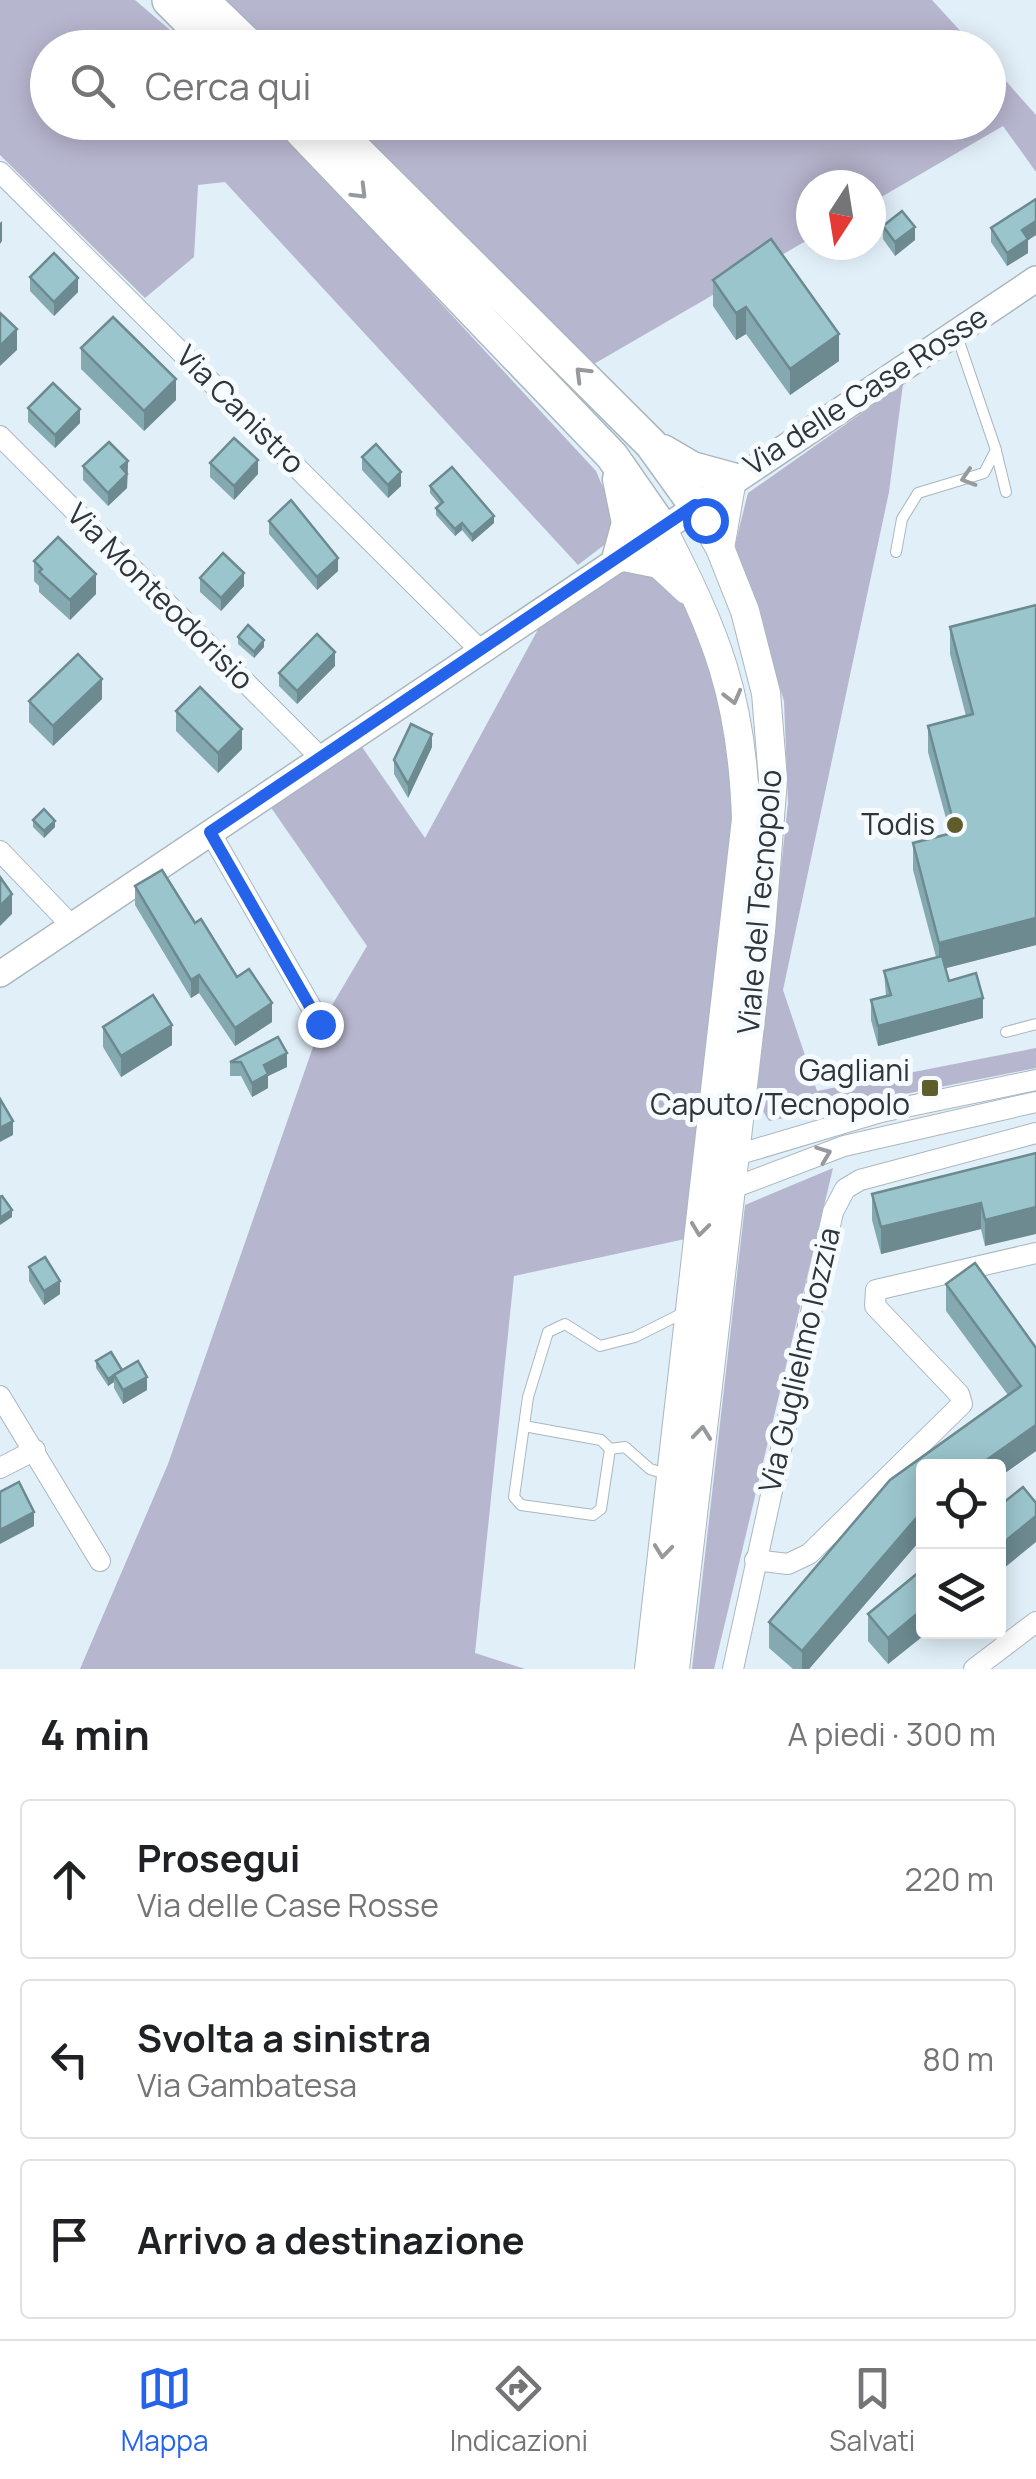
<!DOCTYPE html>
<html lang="it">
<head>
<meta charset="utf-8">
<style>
  :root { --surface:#fff; --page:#f6f6f6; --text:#202124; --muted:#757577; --line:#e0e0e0; --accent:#2563eb }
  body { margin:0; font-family:Manrope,sans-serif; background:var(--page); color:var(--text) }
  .controls { position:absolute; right:30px; bottom:30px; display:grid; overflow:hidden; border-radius:10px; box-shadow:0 5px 25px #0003 }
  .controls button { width:90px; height:90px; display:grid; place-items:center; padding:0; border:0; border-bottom:2px solid var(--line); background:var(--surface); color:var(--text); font:50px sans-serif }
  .compass { position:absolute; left:796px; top:170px; width:90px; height:90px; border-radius:50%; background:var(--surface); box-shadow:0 5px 25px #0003; rotate:192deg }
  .stop { position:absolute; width:30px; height:30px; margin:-22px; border:8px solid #2563eb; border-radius:50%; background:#fff }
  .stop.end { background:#2563eb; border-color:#fff; box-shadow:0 2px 10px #0008 }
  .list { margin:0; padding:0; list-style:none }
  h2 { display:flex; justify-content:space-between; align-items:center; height:130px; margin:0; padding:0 40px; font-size:42px }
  h2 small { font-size:32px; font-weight:400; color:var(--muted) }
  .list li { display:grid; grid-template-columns:65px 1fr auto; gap:30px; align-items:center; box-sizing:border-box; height:160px; margin:0 20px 20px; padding:0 20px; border:2px solid var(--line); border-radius:10px }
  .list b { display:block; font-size:38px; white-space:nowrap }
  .list p { margin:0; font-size:32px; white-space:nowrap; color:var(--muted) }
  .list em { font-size:32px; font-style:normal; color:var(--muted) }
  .icon { flex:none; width:55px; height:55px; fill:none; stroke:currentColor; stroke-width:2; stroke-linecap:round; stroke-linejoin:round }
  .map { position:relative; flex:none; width:1036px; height:1669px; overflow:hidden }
  .search { position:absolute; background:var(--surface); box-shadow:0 5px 25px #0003; left:30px; right:30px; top:30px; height:110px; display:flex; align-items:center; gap:25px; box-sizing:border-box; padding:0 35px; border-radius:55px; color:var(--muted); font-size:38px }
  .sheet { height:670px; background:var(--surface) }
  nav { display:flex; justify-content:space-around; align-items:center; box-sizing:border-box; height:140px; border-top:2px solid var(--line); background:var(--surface); font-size:28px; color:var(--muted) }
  nav a { display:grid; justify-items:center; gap:5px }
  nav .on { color:var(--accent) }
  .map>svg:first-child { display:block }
  .green { fill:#b7b6cf }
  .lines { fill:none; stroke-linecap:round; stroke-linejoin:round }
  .service-casing { stroke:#aab7bf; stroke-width:12 }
  .minor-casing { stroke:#aab7bf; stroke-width:22 }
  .tertiary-casing { stroke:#aab7bf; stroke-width:28 }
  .secondary-casing { stroke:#aab7bf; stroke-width:30 }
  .trunk-casing { stroke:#aab7bf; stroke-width:35 }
  .motorway-casing { stroke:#aab7bf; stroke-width:38 }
  .service { stroke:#fff; stroke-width:10 }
  .minor { stroke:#fff; stroke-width:20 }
  .tertiary { stroke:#fff; stroke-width:25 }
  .secondary { stroke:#fff; stroke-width:28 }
  .trunk { stroke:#fff; stroke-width:32 }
  .motorway { stroke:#fff; stroke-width:35 }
  .wall { fill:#85a9b0 }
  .shaded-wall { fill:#6c8a90 }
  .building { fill:#9bc5cd; stroke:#6c8a90; stroke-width:2.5 }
  .oneway { stroke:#979a9c }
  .route { stroke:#2563eb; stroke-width:12 }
  .poi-dot { fill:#5f5d2a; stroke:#f5fbfe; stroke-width:4 }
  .labels { text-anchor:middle; stroke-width:10; stroke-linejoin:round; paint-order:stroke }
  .street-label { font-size:30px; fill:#2f3538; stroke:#f5fbfe }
  .poi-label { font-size:30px; fill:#2f3538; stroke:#f5fbfe; text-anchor:end }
</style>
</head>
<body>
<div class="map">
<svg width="1036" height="1669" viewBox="0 0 1036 1669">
  <rect width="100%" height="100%" fill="#e1eff8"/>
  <g class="green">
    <path d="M 0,0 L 135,0 L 190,47 L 48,48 L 48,122 L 274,123 L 596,471 L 614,513 L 608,542 L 578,565 L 225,182 L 198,185 L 194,257 L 145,298 L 0,155 Z"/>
    <path d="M 215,0 L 932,0 L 975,47 L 263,47 Z"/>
    <path d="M 989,62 L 1036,115 L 1036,172 L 1003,126 L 871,203 L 871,185 L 811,185 L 811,238 L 587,368 L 339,123 L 988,122 Z"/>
    <path d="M 903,384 L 889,492 L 783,990 L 817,1091 L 1036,1048 L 1036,1068 L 769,1121 L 756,1100 L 788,803 L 784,701 L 735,545 L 748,493 Z"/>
    <path d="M 662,528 L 744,749 L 699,1236 L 514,1276 L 475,1653 L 525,1669 L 80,1669 L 168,1464 L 321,1024 L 367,946 L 263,796 L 353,734 L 425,838 L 555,598 Z"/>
    <path d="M 833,1168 L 714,1669 L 692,1669 L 745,1205 Z"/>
  </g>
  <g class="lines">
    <defs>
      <g id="service">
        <path d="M 996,451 L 1006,492"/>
        <path d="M 896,552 L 902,519 L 918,493 L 984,473 L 996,450 L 956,333"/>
        <path d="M 1006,1032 L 1036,1024"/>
        <path d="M 524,1426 L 601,1440 L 610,1449"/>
        <path d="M 669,1475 L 650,1469 L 625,1447 L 610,1449 L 601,1509 L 593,1515 L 521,1505 L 514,1497 L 528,1397 L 548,1332 L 565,1324 L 600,1346 L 635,1337 L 685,1312"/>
      </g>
      <g id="minor">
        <path d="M 0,172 L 479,649"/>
        <path d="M 0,436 L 320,757"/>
        <path d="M 210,832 L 321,1024"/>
        <path d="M 0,851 L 72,926"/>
        <path d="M 723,1159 L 881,1112 L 1036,1080"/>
        <path d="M 733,1188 L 844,1146 L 1036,1102"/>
        <path d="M 0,1396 L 100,1561"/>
        <path d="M 0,1468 L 35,1450"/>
        <path d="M 755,1560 L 788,1564 L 809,1554 L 962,1404 L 959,1394 L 875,1306 L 876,1290 L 1036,1253"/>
        <path d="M 733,1669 L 833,1212 L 845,1189 L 860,1180 L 1036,1133"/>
        <path d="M 974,1669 L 1036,1622"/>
      </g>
      <path id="tertiary" d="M 0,974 L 1036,279"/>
      <g id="secondary">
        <path d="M 720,548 L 732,479"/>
        <path d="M 619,556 L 659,564 L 687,590"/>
        <path d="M 649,1669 L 746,819 C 742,696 717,635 662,528"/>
        <path d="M 675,1669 L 761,931 L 773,779 L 766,693 L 745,611 L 720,548 L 695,505"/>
      </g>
      <g id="trunk">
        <path d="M 202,0 L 252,48"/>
        <path d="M 292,122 L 612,456 L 662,528"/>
        <path d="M 328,122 L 651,444 L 695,505"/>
        <path d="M 663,451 L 692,468 L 732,479"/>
        <path d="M 619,479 L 628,523 L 619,556"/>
      </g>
      <path id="motorway" d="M 170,0 L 218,48"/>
    </defs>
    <use href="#service" class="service-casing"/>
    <use href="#minor" class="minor-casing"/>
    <use href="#tertiary" class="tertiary-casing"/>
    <use href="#secondary" class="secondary-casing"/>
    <use href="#trunk" class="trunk-casing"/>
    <use href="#motorway" class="motorway-casing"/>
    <use href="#service" class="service"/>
    <use href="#minor" class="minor"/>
    <use href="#tertiary" class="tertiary"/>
    <use href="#secondary" class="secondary"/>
    <use href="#trunk" class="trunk"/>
    <use href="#motorway" class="motorway"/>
  </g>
  <g class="wall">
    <path d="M 1036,199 L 1036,235 L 1028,240 L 1028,253 L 1007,266 L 991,242 L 991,228 Z"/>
    <path d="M 883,226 L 915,240 L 895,256 L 883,239 Z"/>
    <path d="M 30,277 L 78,292 L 54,316 L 30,291 Z"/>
    <path d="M 713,280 L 839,361 L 790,395 L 746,334 L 736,340 L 713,306 Z"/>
    <path d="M 81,348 L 176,400 L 144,431 L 81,369 Z"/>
    <path d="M 28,408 L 80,423 L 55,448 L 28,422 Z"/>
    <path d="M 362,457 L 401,486 L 388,498 L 362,470 Z"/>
    <path d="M 128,461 L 127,488 L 108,506 L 83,480 L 83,466 Z"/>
    <path d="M 210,463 L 258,474 L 234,500 L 210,477 Z"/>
    <path d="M 430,486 L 494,523 L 472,542 L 462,530 L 455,536 L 436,515 L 436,508 L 440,505 L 430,493 Z"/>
    <path d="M 269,521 L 338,571 L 317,590 L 269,534 Z"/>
    <path d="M 34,561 L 96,594 L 70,620 L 39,592 L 39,586 L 34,581 Z"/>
    <path d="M 200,578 L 244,586 L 221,611 L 200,592 Z"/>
    <path d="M 950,627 L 1036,945 L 945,968 L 949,981 L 983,1018 L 878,1046 L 871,1020 L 871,1000 L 886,996 L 884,971 L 936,957 L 913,870 L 913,843 L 950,833 L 928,752 L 928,726 L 966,716 L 950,654 Z"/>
    <path d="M 238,637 L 264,647 L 254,658 L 238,644 Z"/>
    <path d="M 335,666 L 297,704 L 279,686 L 279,673 Z"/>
    <path d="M 102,699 L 53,746 L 29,722 L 29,701 Z"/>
    <path d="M 176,711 L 242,749 L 218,773 L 176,731 Z"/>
    <path d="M 432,747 L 408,798 L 394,774 L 394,760 Z"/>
    <path d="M 33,820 L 55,827 L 44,838 L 33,827 Z"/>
    <path d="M 135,886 L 195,923 L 272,1022 L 235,1046 L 199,993 L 191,998 L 135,905 Z"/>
    <path d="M 103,1027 L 172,1045 L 121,1077 L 103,1047 Z"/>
    <path d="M 278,1037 L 287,1067 L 268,1076 L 268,1088 L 252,1097 L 241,1076 L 230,1076 L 230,1062 Z"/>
    <path d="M 1032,1155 L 985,1246 L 981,1229 L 881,1254 L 872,1220 L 872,1194 Z"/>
    <path d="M 975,1263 L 1036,1348 L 1036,1451 L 998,1478 L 998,1466 L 924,1466 L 924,1536 L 809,1669 L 793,1669 L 769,1648 L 769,1622 L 890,1480 L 1008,1395 L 946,1311 L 946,1284 Z"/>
    <path d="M 29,1267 L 60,1294 L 44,1305 L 29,1281 Z"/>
    <path d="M 96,1361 L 122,1371 L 147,1390 L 123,1404 L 114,1388 L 114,1382 L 108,1386 L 96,1368 Z"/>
    <path d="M 868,1614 L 924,1632 L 928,1632 L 888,1664 L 868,1641 Z"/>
  </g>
  <g class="shaded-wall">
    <path d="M 2,221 L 2,241 L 0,244 L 0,223 Z"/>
    <path d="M 1036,221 L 1036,235 L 1028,240 L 1028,253 L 1007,266 L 1007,253 L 1022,230 Z"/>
    <path d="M 915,227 L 915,240 L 895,256 L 895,242 Z"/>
    <path d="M 78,278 L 78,292 L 54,316 L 54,302 Z"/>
    <path d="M 746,307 L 746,334 L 736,340 L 736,313 Z"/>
    <path d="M 17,329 L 17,350 L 0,366 L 0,346 Z"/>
    <path d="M 839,334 L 839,361 L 790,395 L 790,369 Z"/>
    <path d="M 176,379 L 176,400 L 144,431 L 144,411 Z"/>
    <path d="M 80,409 L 80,423 L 55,448 L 55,435 Z"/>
    <path d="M 258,460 L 258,474 L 234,500 L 234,486 Z"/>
    <path d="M 128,461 L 127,488 L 108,506 L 108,493 L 121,467 Z"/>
    <path d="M 401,472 L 401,486 L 388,498 L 388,485 Z"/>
    <path d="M 494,516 L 494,523 L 472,542 L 472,535 Z"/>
    <path d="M 462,523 L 462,530 L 455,536 L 455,529 Z"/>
    <path d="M 338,558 L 338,571 L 317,590 L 317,577 Z"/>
    <path d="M 244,573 L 244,586 L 221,611 L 221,598 Z"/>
    <path d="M 96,574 L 96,594 L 70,620 L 70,600 Z"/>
    <path d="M 264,640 L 264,647 L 254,658 L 254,652 Z"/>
    <path d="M 335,652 L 335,666 L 297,704 L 297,691 Z"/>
    <path d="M 102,679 L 102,699 L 53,746 L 53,726 Z"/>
    <path d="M 242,729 L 242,749 L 218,773 L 218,753 Z"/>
    <path d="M 432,734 L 432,747 L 408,798 L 408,784 Z"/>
    <path d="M 55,821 L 55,827 L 44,838 L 44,831 Z"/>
    <path d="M 12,894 L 12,914 L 0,926 L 0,906 Z"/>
    <path d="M 1036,918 L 1036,945 L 939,970 L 939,943 Z"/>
    <path d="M 199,975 L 199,993 L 191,998 L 191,980 Z"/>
    <path d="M 983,998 L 983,1018 L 878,1046 L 878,1026 Z"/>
    <path d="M 272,1003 L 272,1022 L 235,1046 L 235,1028 Z"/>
    <path d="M 172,1025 L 172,1045 L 121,1077 L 121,1056 Z"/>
    <path d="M 287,1053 L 287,1067 L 268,1076 L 268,1088 L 252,1097 L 252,1083 L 264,1065 Z"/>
    <path d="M 13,1121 L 13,1135 L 0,1142 L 0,1128 Z"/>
    <path d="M 981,1203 L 981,1229 L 881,1254 L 881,1227 Z"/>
    <path d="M 1036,1207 L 1036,1234 L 985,1246 L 985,1220 Z"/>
    <path d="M 12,1210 L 12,1217 L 0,1225 L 0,1218 Z"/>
    <path d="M 60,1281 L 60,1294 L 44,1305 L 44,1291 Z"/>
    <path d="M 122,1370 L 114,1375 L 114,1382 L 108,1386 L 108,1379 Z"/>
    <path d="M 147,1377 L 147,1390 L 123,1404 L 123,1390 Z"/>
    <path d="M 1036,1425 L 1036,1451 L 998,1478 L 998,1466 L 978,1466 Z"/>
    <path d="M 924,1509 L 924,1536 L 809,1669 L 802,1669 L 802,1651 Z"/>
    <path d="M 34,1512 L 34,1526 L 0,1544 L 0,1530 Z"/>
    <path d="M 1036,1516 L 1036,1542 L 998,1573 L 998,1547 Z"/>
    <path d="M 924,1608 L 924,1632 L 928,1632 L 888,1664 L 888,1638 Z"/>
  </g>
  <g class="building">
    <path d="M 1036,199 L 1036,221 L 1022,230 L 1028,239 L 1007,253 L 991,228 Z"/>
    <path d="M 902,211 L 915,227 L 895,242 L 883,226 Z"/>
    <path d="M 771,239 L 839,334 L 790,369 L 746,307 L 736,313 L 713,280 Z"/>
    <path d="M 54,253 L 78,278 L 54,302 L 30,277 Z"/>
    <path d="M 0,313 L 17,329 L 0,346 Z"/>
    <path d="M 113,317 L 176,379 L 144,411 L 81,348 Z"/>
    <path d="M 53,383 L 80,409 L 55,435 L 28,408 Z"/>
    <path d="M 234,438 L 258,460 L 234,486 L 210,463 Z"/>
    <path d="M 109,442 L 128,461 L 121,467 L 127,474 L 108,493 L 83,466 Z"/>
    <path d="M 376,444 L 401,472 L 388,485 L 362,457 Z"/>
    <path d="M 452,467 L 494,516 L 472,535 L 462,523 L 455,529 L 436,508 L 443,502 L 430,486 Z"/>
    <path d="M 291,500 L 338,558 L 317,577 L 269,521 Z"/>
    <path d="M 58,537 L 96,574 L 70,600 L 39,572 L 42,569 L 34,561 Z"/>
    <path d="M 223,553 L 244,573 L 221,598 L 200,578 Z"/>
    <path d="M 1036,605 L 1036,918 L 939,943 L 913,843 L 956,832 L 928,726 L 973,714 L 950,627 Z"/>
    <path d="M 248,625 L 264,640 L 254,652 L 238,637 Z"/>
    <path d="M 317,634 L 335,652 L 297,691 L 279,673 Z"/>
    <path d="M 78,654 L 102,679 L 53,726 L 29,701 Z"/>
    <path d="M 200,687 L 242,729 L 218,753 L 176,711 Z"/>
    <path d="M 411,724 L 432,734 L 408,784 L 394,760 Z"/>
    <path d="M 44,809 L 55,821 L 44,831 L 33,820 Z"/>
    <path d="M 162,870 L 195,923 L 201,919 L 237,977 L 249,969 L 272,1003 L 235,1028 L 199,975 L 191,980 L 135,886 Z"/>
    <path d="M 0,877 L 12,894 L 0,906 Z"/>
    <path d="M 942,956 L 949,981 L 976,973 L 983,998 L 878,1026 L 871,1000 L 891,995 L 884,971 Z"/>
    <path d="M 153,995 L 172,1025 L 121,1056 L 103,1027 Z"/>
    <path d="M 278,1037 L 287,1053 L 264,1065 L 268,1074 L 252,1083 L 241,1062 L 230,1062 Z"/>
    <path d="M 0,1099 L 13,1121 L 0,1128 Z"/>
    <path d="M 1036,1153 L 1036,1207 L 985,1220 L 981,1203 L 881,1227 L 872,1194 Z"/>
    <path d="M 2,1196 L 12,1210 L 0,1218 L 0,1197 Z"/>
    <path d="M 45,1257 L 60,1281 L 44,1291 L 29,1267 Z"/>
    <path d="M 975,1263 L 1036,1348 L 1036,1425 L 978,1466 L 924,1466 L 924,1509 L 802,1651 L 769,1622 L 890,1480 L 1021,1386 L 946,1284 Z"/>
    <path d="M 111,1352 L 122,1370 L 108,1379 L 96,1361 Z"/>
    <path d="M 138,1361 L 147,1377 L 123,1390 L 114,1375 Z"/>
    <path d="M 19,1482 L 34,1512 L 0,1530 L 0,1492 Z"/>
    <path d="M 1023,1487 L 1036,1503 L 1036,1516 L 998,1547 L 998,1507 Z"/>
    <path d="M 924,1568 L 924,1608 L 888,1638 L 868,1614 Z"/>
  </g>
  <defs><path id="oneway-chevron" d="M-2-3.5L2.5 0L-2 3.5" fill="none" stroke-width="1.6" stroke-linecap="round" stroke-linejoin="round" transform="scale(2.5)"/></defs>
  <g class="oneway">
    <use href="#oneway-chevron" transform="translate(360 192) rotate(45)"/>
    <use href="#oneway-chevron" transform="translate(582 374) rotate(-135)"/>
    <use href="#oneway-chevron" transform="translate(968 478) rotate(162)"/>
    <use href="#oneway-chevron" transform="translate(733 697) rotate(75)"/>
    <use href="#oneway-chevron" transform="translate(824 1154) rotate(-21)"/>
    <use href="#oneway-chevron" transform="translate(700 1229) rotate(97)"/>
    <use href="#oneway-chevron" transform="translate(702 1433) rotate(-84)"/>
    <use href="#oneway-chevron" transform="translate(663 1551) rotate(96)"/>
  </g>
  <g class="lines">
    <path class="route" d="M 320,1024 L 210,832 L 695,505 L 705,520"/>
  </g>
  <g class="poi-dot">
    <circle cx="955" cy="825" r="10"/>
    <rect x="920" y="1078" width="20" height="20" rx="5"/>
  </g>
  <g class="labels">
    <g class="street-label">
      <text transform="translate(866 391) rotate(-33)" y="10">Via delle Case Rosse</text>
      <text transform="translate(240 410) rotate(45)" y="10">Via Canistro</text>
      <text transform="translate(160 597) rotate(45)" y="10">Via Monteodorisio</text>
      <text transform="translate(760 902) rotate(-85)" y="10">Viale del Tecnopolo</text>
      <text transform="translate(800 1360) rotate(-77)" y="10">Via Guglielmo Iozzia</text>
    </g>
    <g class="poi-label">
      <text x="935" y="835">Todis</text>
      <text x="910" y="1081">Gagliani<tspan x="910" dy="34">Caputo/Tecnopolo</tspan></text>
    </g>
  </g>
</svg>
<div class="controls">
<button><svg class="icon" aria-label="locate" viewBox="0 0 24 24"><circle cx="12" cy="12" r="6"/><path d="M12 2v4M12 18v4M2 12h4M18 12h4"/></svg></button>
<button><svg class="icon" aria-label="layers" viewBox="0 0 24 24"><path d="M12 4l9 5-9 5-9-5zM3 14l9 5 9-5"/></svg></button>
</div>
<svg class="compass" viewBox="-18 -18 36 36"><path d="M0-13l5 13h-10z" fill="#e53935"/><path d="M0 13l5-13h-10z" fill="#757577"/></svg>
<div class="stop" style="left:705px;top:520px"></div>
<div class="stop end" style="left:320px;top:1024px"></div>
<div class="search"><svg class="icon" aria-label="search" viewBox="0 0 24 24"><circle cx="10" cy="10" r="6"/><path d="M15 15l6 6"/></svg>Cerca qui</div>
</div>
<section class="sheet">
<h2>4 min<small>A piedi · 300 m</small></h2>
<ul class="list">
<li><svg class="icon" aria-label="ahead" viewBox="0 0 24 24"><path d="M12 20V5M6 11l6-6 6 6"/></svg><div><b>Prosegui</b><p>Via delle Case Rosse</p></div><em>220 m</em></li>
<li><svg class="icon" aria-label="left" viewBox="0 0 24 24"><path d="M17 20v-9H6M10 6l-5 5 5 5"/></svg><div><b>Svolta a sinistra</b><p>Via Gambatesa</p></div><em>80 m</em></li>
<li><svg class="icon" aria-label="arrive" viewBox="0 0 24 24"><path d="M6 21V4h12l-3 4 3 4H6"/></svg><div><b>Arrivo a destinazione</b></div></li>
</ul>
</section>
<nav>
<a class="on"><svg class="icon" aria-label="map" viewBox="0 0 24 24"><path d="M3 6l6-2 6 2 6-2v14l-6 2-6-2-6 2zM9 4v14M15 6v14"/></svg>Mappa</a>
<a><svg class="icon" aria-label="directions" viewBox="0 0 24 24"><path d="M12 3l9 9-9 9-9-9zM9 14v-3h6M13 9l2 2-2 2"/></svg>Indicazioni</a>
<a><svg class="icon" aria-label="saved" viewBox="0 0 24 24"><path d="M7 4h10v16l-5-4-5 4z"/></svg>Salvati</a>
</nav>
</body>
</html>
